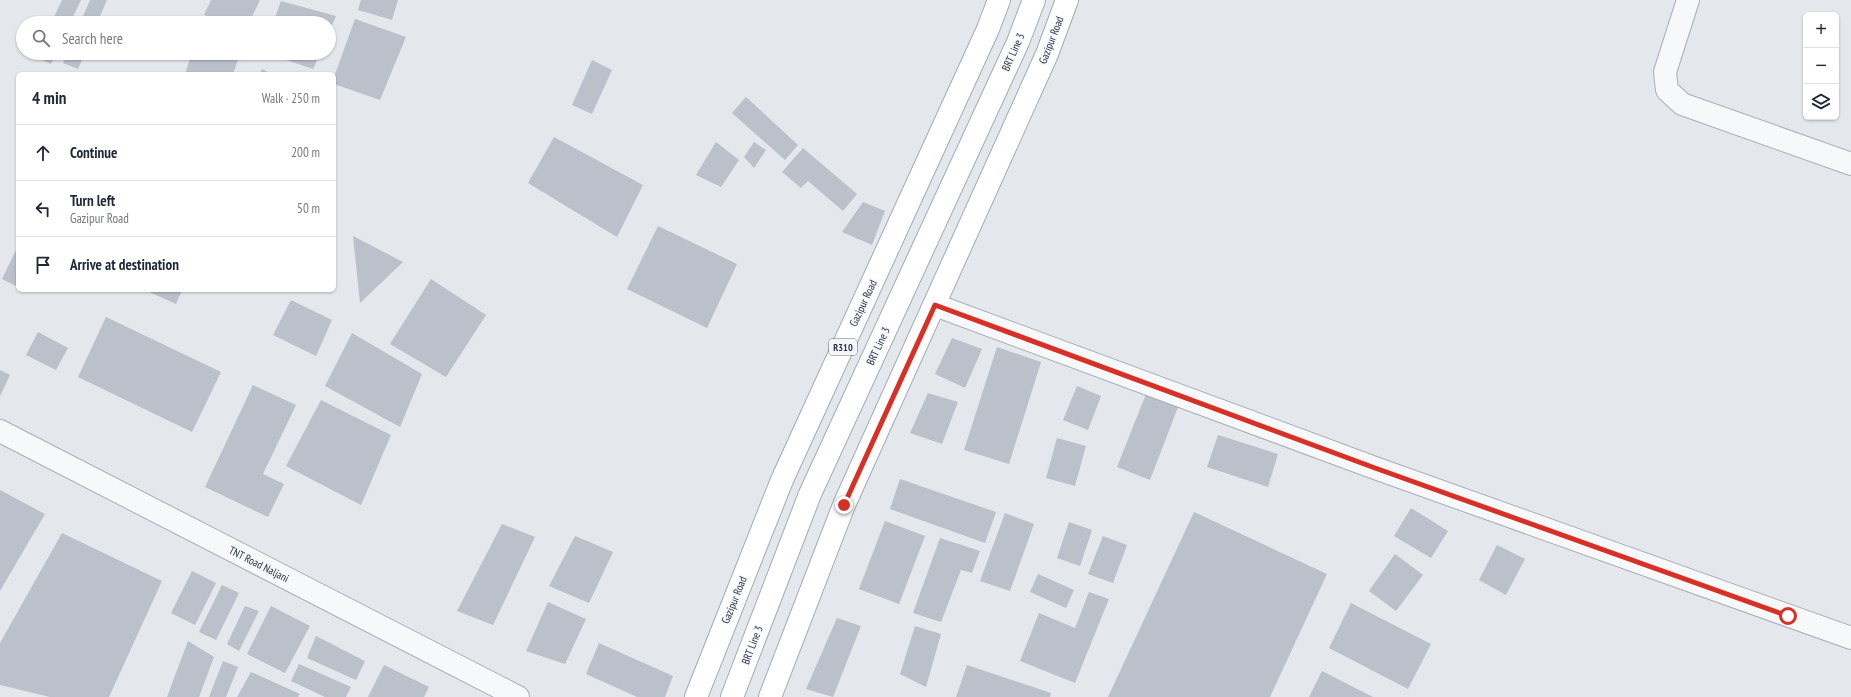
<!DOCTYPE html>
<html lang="en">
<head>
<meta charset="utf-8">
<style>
  :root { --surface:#fff; --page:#f6f6f7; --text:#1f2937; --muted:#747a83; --line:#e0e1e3 }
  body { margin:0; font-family:"PT Sans Narrow",sans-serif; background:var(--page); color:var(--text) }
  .controls { position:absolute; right:12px; top:12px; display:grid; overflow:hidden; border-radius:6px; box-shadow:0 1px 3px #0004 }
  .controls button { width:36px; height:36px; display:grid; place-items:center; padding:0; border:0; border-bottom:1px solid var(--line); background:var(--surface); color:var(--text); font:20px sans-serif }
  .stop { position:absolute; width:12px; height:12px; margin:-9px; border:3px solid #d93025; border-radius:50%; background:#fff }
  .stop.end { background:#d93025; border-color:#fff; box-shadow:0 1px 4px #0008 }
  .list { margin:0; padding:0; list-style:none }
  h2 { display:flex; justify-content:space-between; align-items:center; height:52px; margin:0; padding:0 16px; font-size:17px }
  h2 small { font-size:13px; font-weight:400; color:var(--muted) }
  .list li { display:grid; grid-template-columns:26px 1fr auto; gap:12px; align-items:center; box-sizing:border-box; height:56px; padding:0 16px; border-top:1px solid var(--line) }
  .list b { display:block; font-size:15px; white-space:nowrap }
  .list p { margin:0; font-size:13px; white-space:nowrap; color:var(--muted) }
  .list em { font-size:13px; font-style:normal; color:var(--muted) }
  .icon { flex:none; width:22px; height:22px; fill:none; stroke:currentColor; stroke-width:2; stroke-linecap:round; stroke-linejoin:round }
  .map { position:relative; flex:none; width:1851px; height:697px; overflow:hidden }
  .search { position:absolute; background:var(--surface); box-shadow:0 1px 3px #0004; left:16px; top:16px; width:320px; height:44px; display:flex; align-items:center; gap:10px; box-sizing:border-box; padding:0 14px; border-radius:22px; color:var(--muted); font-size:15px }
  .panel { position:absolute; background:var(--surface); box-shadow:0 1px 3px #0004; left:16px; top:72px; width:320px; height:220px; border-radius:6px }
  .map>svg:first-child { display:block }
  .building { fill:#bbc0ca }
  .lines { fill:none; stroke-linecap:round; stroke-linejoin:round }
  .street-casing { stroke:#a9aeb7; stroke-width:24 }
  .primary-casing { stroke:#a3abb8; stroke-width:24 }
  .street { stroke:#f7f8fa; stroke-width:22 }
  .primary { stroke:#fff; stroke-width:22 }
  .route { stroke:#d93025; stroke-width:5 }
  .labels { text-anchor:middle; stroke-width:3; stroke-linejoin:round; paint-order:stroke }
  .shield { fill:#f4f6f9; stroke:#676e7b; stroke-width:1 }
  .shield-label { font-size:10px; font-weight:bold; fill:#2b3445 }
  .street-label { font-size:11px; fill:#2b3445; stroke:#f4f6f9 }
</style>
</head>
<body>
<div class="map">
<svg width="1851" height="697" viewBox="0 0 1851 697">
  <rect width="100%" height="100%" fill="#e4e7ec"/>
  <g class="building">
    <path d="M 62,0 L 81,0 L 70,23 L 51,23 Z"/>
    <path d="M 90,0 L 107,0 L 97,23 L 80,23 Z"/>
    <path d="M 211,0 L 260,0 L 249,23 L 229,23 L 204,15 Z"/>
    <path d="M 361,0 L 398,0 L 392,20 L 358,10 Z"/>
    <path d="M 281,1 L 336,16 L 329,32 L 329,23 L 273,23 Z"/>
    <path d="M 355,19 L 406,37 L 380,100 L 334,84 L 334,77 Z"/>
    <path d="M 38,53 L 56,53 L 51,64 L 36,57 Z"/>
    <path d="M 67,53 L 85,53 L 78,69 L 63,63 Z"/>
    <path d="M 192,53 L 237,53 L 240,54 L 233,74 L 185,74 Z"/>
    <path d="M 266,53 L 320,53 L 313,69 Z"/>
    <path d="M 592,60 L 612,70 L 592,114 L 572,105 Z"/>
    <path d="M 262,69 L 272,74 L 260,74 Z"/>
    <path d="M 746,97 L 798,145 L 785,160 L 732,113 Z"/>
    <path d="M 554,137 L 643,185 L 617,237 L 528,183 Z"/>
    <path d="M 716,142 L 739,160 L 721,187 L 696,175 Z"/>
    <path d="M 754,142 L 766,150 L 754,168 L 744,157 Z"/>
    <path d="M 803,148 L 857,194 L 843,211 L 808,181 L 801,188 L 782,172 Z"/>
    <path d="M 863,202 L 885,211 L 872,245 L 842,232 Z"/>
    <path d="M 658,226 L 737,264 L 707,328 L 627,289 Z"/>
    <path d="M 353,236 L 403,262 L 360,303 Z"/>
    <path d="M 18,246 L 18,287 L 2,279 Z"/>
    <path d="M 431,279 L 486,315 L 446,377 L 390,344 Z"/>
    <path d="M 145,290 L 182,290 L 176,304 Z"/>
    <path d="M 291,300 L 332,320 L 316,356 L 273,335 Z"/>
    <path d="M 106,317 L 221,372 L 192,432 L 78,377 Z"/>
    <path d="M 38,332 L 68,348 L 56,370 L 26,355 Z"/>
    <path d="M 352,333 L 422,374 L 400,427 L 325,386 Z"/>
    <path d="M 952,338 L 982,349 L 965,388 L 935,374 Z"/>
    <path d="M 997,347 L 1041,362 L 1009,464 L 964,450 Z"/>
    <path d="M 0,370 L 10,375 L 0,396 Z"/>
    <path d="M 253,385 L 296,405 L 263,474 L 284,484 L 268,517 L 205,487 Z"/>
    <path d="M 1077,386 L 1101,396 L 1088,430 L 1063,420 Z"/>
    <path d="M 928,393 L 958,402 L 942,444 L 910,433 Z"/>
    <path d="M 1146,394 L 1178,407 L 1150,480 L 1117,467 Z"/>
    <path d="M 321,400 L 391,435 L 361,505 L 286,466 Z"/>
    <path d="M 1218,435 L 1278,454 L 1268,487 L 1207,467 Z"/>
    <path d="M 1057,438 L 1086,446 L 1075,486 L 1046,478 Z"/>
    <path d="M 900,479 L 996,512 L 985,543 L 890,509 Z"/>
    <path d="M 0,490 L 45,514 L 0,591 Z"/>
    <path d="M 1411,508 L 1448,531 L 1431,558 L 1394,536 Z"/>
    <path d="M 1194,512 L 1327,574 L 1270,697 L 1108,697 Z"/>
    <path d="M 1005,513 L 1034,524 L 1010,591 L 980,581 Z"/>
    <path d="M 885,521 L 925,536 L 899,604 L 859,589 Z"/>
    <path d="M 1069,522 L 1092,530 L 1080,566 L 1057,558 Z"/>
    <path d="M 502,524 L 535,537 L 493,625 L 457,611 Z"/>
    <path d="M 62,533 L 162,581 L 109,697 L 50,697 L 0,685 L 0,643 Z"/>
    <path d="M 575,536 L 613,552 L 589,603 L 549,586 Z"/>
    <path d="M 1103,536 L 1127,545 L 1113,583 L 1088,574 Z"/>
    <path d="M 940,538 L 980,551 L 972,573 L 961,570 L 941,622 L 913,613 Z"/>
    <path d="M 1497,545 L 1525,559 L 1506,595 L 1479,580 Z"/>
    <path d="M 1395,554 L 1423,575 L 1396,611 L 1369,591 Z"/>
    <path d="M 192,571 L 216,583 L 195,625 L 171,613 Z"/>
    <path d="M 1038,574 L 1074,590 L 1066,608 L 1030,592 Z"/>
    <path d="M 222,585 L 239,593 L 216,640 L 199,632 Z"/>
    <path d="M 1089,592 L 1109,599 L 1075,683 L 1020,661 L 1039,613 L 1075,628 Z"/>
    <path d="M 548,602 L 586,619 L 565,664 L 526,651 Z"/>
    <path d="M 1351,603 L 1431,644 L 1408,689 L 1329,648 Z"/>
    <path d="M 245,606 L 259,611 L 239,651 L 227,644 Z"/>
    <path d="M 271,606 L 310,626 L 285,673 L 247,654 Z"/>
    <path d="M 837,618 L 861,626 L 833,697 L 806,689 Z"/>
    <path d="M 915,626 L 941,634 L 926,687 L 900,674 Z"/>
    <path d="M 316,636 L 365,661 L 356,680 L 307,658 Z"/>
    <path d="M 188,641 L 214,657 L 199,697 L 167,697 Z"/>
    <path d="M 599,643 L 673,676 L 665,697 L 637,697 L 586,674 Z"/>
    <path d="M 223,661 L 238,667 L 226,697 L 209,697 Z"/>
    <path d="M 299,664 L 351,687 L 346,697 L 325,697 L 291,681 Z"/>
    <path d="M 384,665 L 429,687 L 424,697 L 368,697 Z"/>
    <path d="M 967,665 L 1051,693 L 1050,697 L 956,697 Z"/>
    <path d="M 1322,671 L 1373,697 L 1309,697 Z"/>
    <path d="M 251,672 L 300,694 L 298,697 L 237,697 Z"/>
  </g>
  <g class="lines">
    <defs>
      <g id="street">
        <path d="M 1688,0 L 1665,72 L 1667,90 L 1682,104 L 1851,164"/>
        <path d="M 935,305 L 1375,468 L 1851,638"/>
        <path d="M 0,431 L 518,697"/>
      </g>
      <g id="primary">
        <path d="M 696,697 L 782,480 L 988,29 L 999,0"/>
        <path d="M 732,697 L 810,494 L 1018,42 L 1034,0"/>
        <path d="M 770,697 L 844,505 L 1047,54 L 1067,0"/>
      </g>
    </defs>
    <use href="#street" class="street-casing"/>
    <use href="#primary" class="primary-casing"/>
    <use href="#street" class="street"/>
    <use href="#primary" class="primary"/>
  </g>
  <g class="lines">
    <path class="route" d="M 844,505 L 935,305 L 1375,468 L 1788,616"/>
  </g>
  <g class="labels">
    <rect class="shield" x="829" y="339" width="28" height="16" rx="3"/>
    <g class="shield-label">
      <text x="843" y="351">R310</text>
    </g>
    <g class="street-label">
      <text transform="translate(1051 40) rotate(-69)" y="4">Gazipur Road</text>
      <text transform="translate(1013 52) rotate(-66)" y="4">BRT Line 3</text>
      <text transform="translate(863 303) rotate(-65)" y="4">Gazipur Road</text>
      <text transform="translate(878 346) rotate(-65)" y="4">BRT Line 3</text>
      <text transform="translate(259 564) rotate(27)" y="4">TNT Road Naljani</text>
      <text transform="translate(734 600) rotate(-68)" y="4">Gazipur Road</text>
      <text transform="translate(752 645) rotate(-69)" y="4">BRT Line 3</text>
    </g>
  </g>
</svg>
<div class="controls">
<button>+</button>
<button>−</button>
<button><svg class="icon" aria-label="layers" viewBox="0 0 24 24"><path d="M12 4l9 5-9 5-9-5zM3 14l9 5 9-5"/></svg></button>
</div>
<div class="stop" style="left:1788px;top:616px"></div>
<div class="stop end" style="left:844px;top:505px"></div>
<div class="search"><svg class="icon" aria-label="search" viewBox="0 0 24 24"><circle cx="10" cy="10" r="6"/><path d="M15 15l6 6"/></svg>Search here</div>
<section class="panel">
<h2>4 min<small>Walk · 250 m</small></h2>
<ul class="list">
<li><svg class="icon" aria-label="ahead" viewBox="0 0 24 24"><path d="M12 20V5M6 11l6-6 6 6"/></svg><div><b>Continue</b></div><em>200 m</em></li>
<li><svg class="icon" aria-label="left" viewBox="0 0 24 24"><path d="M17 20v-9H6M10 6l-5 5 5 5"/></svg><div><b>Turn left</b><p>Gazipur Road</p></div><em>50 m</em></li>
<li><svg class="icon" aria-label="arrive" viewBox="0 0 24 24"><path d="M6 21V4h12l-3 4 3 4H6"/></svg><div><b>Arrive at destination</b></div></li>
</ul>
</section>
</div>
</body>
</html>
